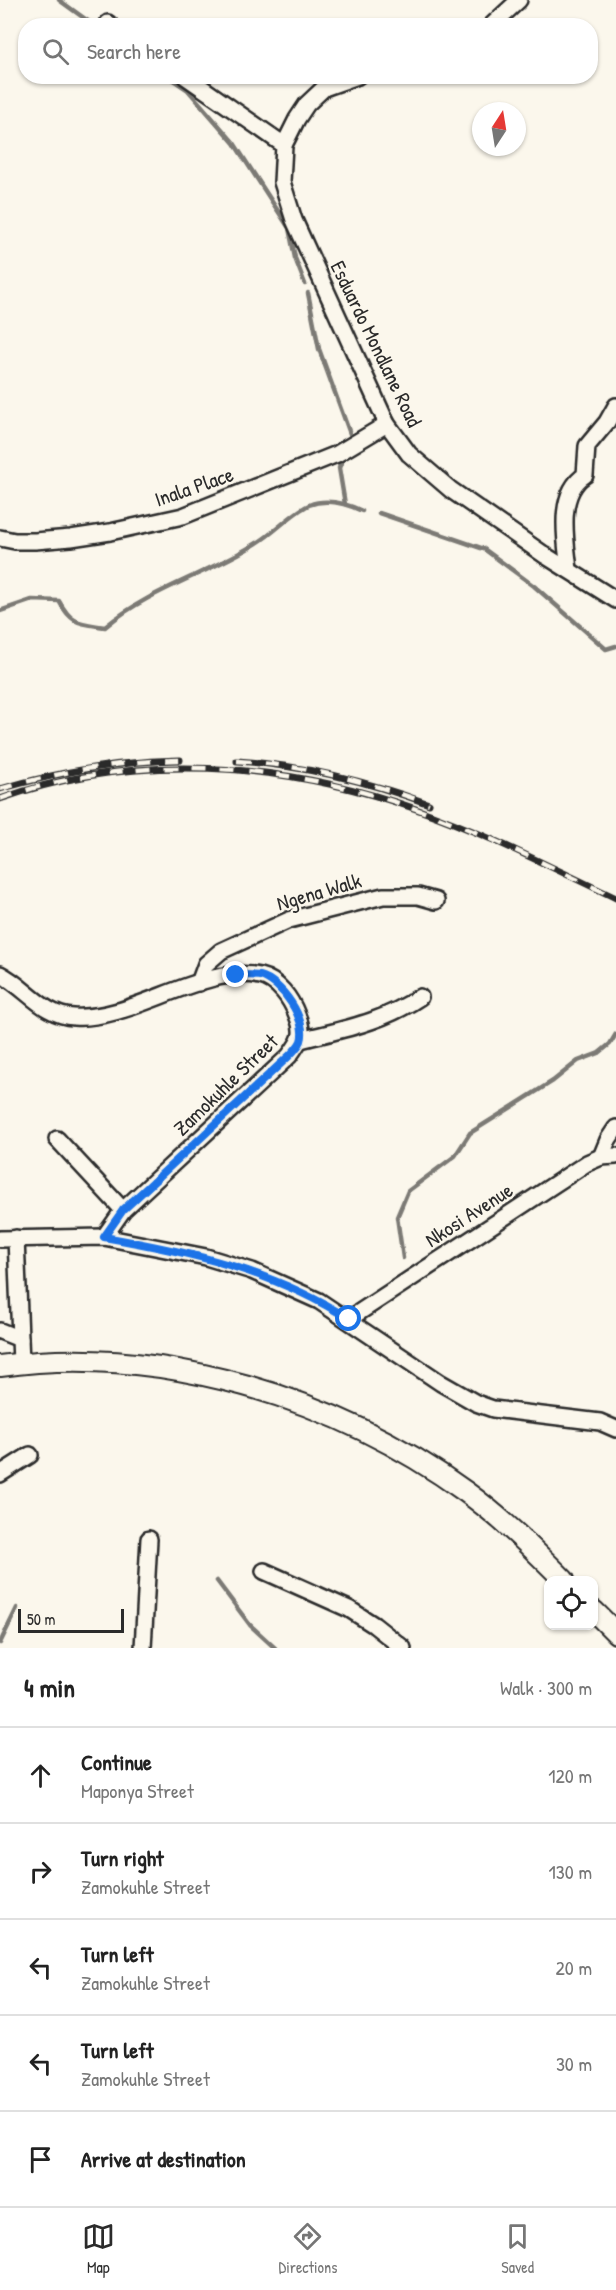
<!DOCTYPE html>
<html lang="en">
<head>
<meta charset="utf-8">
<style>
  :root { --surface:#fff; --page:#f6f6f6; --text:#222; --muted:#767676; --line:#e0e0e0; --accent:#2b2b2b }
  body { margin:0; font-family:"Patrick Hand",sans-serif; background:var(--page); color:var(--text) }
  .controls { position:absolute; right:18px; bottom:18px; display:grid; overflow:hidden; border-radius:12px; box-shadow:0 2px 4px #0004 }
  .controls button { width:54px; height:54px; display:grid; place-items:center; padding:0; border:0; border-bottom:2px solid var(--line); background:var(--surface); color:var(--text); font:30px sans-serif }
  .compass { position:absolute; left:472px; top:102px; width:54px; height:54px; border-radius:50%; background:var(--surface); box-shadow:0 2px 4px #0004; rotate:12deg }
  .scale { position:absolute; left:18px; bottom:15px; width:106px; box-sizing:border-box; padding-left:6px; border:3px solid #2b2b2b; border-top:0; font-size:16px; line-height:21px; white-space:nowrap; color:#2b2b2b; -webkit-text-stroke:4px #fbf7ec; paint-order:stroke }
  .stop { position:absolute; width:18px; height:18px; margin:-14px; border:4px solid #1a73e8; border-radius:50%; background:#fff }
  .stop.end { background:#1a73e8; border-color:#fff; box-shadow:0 2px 6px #0008 }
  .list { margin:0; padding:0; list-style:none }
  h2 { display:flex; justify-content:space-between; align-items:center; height:78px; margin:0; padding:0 24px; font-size:26px }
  h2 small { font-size:20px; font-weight:400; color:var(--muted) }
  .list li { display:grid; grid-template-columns:39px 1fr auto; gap:18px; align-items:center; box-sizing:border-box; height:96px; padding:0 24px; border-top:2px solid var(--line) }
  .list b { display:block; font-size:22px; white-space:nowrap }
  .list p { margin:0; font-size:20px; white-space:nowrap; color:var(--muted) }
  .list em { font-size:20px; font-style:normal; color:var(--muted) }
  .icon { flex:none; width:33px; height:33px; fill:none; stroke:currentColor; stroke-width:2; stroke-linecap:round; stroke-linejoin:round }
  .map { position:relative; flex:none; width:616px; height:1648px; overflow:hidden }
  .search { position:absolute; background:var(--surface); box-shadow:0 2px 4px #0004; left:18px; right:18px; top:18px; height:66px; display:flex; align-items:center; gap:15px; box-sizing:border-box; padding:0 21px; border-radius:24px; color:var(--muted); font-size:22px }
  .sheet { height:558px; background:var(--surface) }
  nav { display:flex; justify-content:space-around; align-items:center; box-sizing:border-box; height:84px; border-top:2px solid var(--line); background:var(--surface); font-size:16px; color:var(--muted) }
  nav a { display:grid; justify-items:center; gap:3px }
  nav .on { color:var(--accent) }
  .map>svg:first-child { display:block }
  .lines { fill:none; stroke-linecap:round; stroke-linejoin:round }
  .stream { stroke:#7b7a75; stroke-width:4.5 }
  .minor-casing { stroke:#2b2b2b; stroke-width:20 }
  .tertiary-casing { stroke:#2b2b2b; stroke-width:24 }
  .minor { stroke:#fbf7ec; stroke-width:15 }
  .tertiary { stroke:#fbf7ec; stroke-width:20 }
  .rail-casing { stroke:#2b2b2b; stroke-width:7 }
  .rail { stroke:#fbf7ec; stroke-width:4.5; stroke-dasharray:14; stroke-linecap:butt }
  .route { stroke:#1a73e8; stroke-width:8 }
  .labels { text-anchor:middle; stroke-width:4.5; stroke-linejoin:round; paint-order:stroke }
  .street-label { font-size:21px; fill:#2b2b2b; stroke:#fbf7ec }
</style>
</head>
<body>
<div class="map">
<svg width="616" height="1648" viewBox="0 0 616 1648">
  <rect width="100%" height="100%" fill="#fbf7ec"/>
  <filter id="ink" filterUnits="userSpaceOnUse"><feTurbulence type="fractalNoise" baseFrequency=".0167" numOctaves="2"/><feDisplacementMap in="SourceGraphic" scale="12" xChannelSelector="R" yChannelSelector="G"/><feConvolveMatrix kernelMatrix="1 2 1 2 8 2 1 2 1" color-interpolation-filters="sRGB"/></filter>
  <g filter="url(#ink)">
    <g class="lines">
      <g class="stream">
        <path d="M 59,0 L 95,26"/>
        <path d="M 167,76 L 188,90 L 234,143 L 289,228 L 295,258 L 305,284"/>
        <path d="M 308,293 L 319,349 L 353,442"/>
        <path d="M 344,456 L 339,468 L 345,504"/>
        <path d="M 379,513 L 484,549 L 534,586 L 606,649 L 616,646"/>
        <path d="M 0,611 L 32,600 L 59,601 C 72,625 80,623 105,627 C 150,589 208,574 257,543 C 273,534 293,512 309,505 C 327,498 345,503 362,511"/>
        <path d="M 403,1258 L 397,1217 L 408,1191 L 455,1156 L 470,1133 L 553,1081 L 578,1061 L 599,1053 L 610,1044 L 616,1034"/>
        <path d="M 217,1581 L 250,1625 L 275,1648"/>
        <path d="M 0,1643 L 17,1608"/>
      </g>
      <defs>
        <g id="minor">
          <path d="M 108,23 L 111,26"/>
          <path d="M 491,26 L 519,0"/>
          <path d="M 185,76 L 284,145"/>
          <path d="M 358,76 L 324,88 L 307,104 L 297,119 L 284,145 L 282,182 L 294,220 L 387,424 L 409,454 L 451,490 L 546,556 L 616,600"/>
          <path d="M 0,538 L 15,541 L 35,541 L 71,538 L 110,532 L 183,516 L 337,454 L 387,424"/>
          <path d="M 569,570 C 566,541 556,494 585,475 L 587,446 L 607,422 L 616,406"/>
          <path d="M 0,974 C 26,987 43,1016 74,1017 C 133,1021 201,964 260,976 C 278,980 291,999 297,1015 C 305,1034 301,1040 289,1056 L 123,1210 L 104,1237"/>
          <path d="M 199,983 L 206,964 L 221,951 L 289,920 L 383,896 L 418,896 L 436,901"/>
          <path d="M 301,1040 C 344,1029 383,1022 420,997"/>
          <path d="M 57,1139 L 123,1210"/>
          <path d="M 601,1157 L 608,1140 L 616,1128"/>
          <path d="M 16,1238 L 21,1363"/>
          <path d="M 0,1239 L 104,1237 L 206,1257 L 252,1271 L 319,1301 L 441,1383 L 476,1403 L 493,1409 L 600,1422 L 616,1429"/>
          <path d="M 349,1319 L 587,1163 L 601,1157 L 616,1156"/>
          <path d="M 0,1331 L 20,1339"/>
          <path d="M 0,1474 L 30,1455"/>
          <path d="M 264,1571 L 349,1609 L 374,1625 L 403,1648"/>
          <path d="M 143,1648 L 149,1539"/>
        </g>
        <g id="tertiary">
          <path d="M 0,1366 C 160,1343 337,1398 466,1492 C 502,1518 533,1549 564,1580"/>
          <path d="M 594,1611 L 616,1633"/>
        </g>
      </defs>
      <use href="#minor" class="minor-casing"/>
      <use href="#tertiary" class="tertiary-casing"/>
      <use href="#minor" class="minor"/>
      <use href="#tertiary" class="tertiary"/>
      <defs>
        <g id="rail">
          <path d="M 237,761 C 303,765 367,781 429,804"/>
          <path d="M 0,789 C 59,772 119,761 180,760"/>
          <path d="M 0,799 C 133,751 284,762 416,809 C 485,833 550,867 616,898"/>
        </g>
      </defs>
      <use href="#rail" class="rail-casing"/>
      <use href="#rail" class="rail"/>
    </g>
  </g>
  <g class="lines" filter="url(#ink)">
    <path class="route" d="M 236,975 C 244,975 253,975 260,976 C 281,981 308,1020 301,1041 C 299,1046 293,1052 289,1056 L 123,1210 L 104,1237 C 191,1252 274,1271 349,1319"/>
  </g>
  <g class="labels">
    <g class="street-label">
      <text transform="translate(376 344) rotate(64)" y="7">Esduardo Mondlane Road</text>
      <text transform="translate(194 487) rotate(-19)" y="7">Inala Place</text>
      <text transform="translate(319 892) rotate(-16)" y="7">Ngena Walk</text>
      <text transform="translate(226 1085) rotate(-44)" y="7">Zamokuhle Street</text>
      <text transform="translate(469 1215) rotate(-33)" y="7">Nkosi Avenue</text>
    </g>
  </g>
</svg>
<div class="controls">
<button><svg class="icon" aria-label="locate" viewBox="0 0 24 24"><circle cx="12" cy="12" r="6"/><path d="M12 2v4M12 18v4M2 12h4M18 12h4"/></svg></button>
</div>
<svg class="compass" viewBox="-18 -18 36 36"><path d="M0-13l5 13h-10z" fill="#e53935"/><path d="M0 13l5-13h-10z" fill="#767676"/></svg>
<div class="scale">50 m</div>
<div class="stop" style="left:349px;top:1319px"></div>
<div class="stop end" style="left:236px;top:975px"></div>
<div class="search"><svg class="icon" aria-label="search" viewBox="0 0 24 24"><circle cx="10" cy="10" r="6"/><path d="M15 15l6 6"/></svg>Search here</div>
</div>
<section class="sheet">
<h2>4 min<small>Walk · 300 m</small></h2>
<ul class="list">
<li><svg class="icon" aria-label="ahead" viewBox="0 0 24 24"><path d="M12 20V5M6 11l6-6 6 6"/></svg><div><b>Continue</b><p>Maponya Street</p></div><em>120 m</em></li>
<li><svg class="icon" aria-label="right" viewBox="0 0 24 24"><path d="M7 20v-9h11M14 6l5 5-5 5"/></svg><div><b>Turn right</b><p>Zamokuhle Street</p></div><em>130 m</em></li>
<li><svg class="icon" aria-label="left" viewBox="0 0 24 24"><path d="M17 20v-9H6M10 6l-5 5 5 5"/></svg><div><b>Turn left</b><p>Zamokuhle Street</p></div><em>20 m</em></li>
<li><svg class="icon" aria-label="left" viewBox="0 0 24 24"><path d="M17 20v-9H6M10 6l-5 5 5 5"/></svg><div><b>Turn left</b><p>Zamokuhle Street</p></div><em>30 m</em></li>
<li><svg class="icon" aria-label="arrive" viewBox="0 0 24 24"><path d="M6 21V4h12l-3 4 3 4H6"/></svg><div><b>Arrive at destination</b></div></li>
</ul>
</section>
<nav>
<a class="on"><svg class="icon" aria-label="map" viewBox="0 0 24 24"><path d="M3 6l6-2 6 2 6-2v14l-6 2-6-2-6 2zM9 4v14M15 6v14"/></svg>Map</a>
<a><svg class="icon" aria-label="directions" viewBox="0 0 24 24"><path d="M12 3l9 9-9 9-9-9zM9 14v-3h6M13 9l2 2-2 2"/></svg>Directions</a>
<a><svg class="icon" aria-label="saved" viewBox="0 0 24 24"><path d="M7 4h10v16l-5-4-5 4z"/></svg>Saved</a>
</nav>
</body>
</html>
